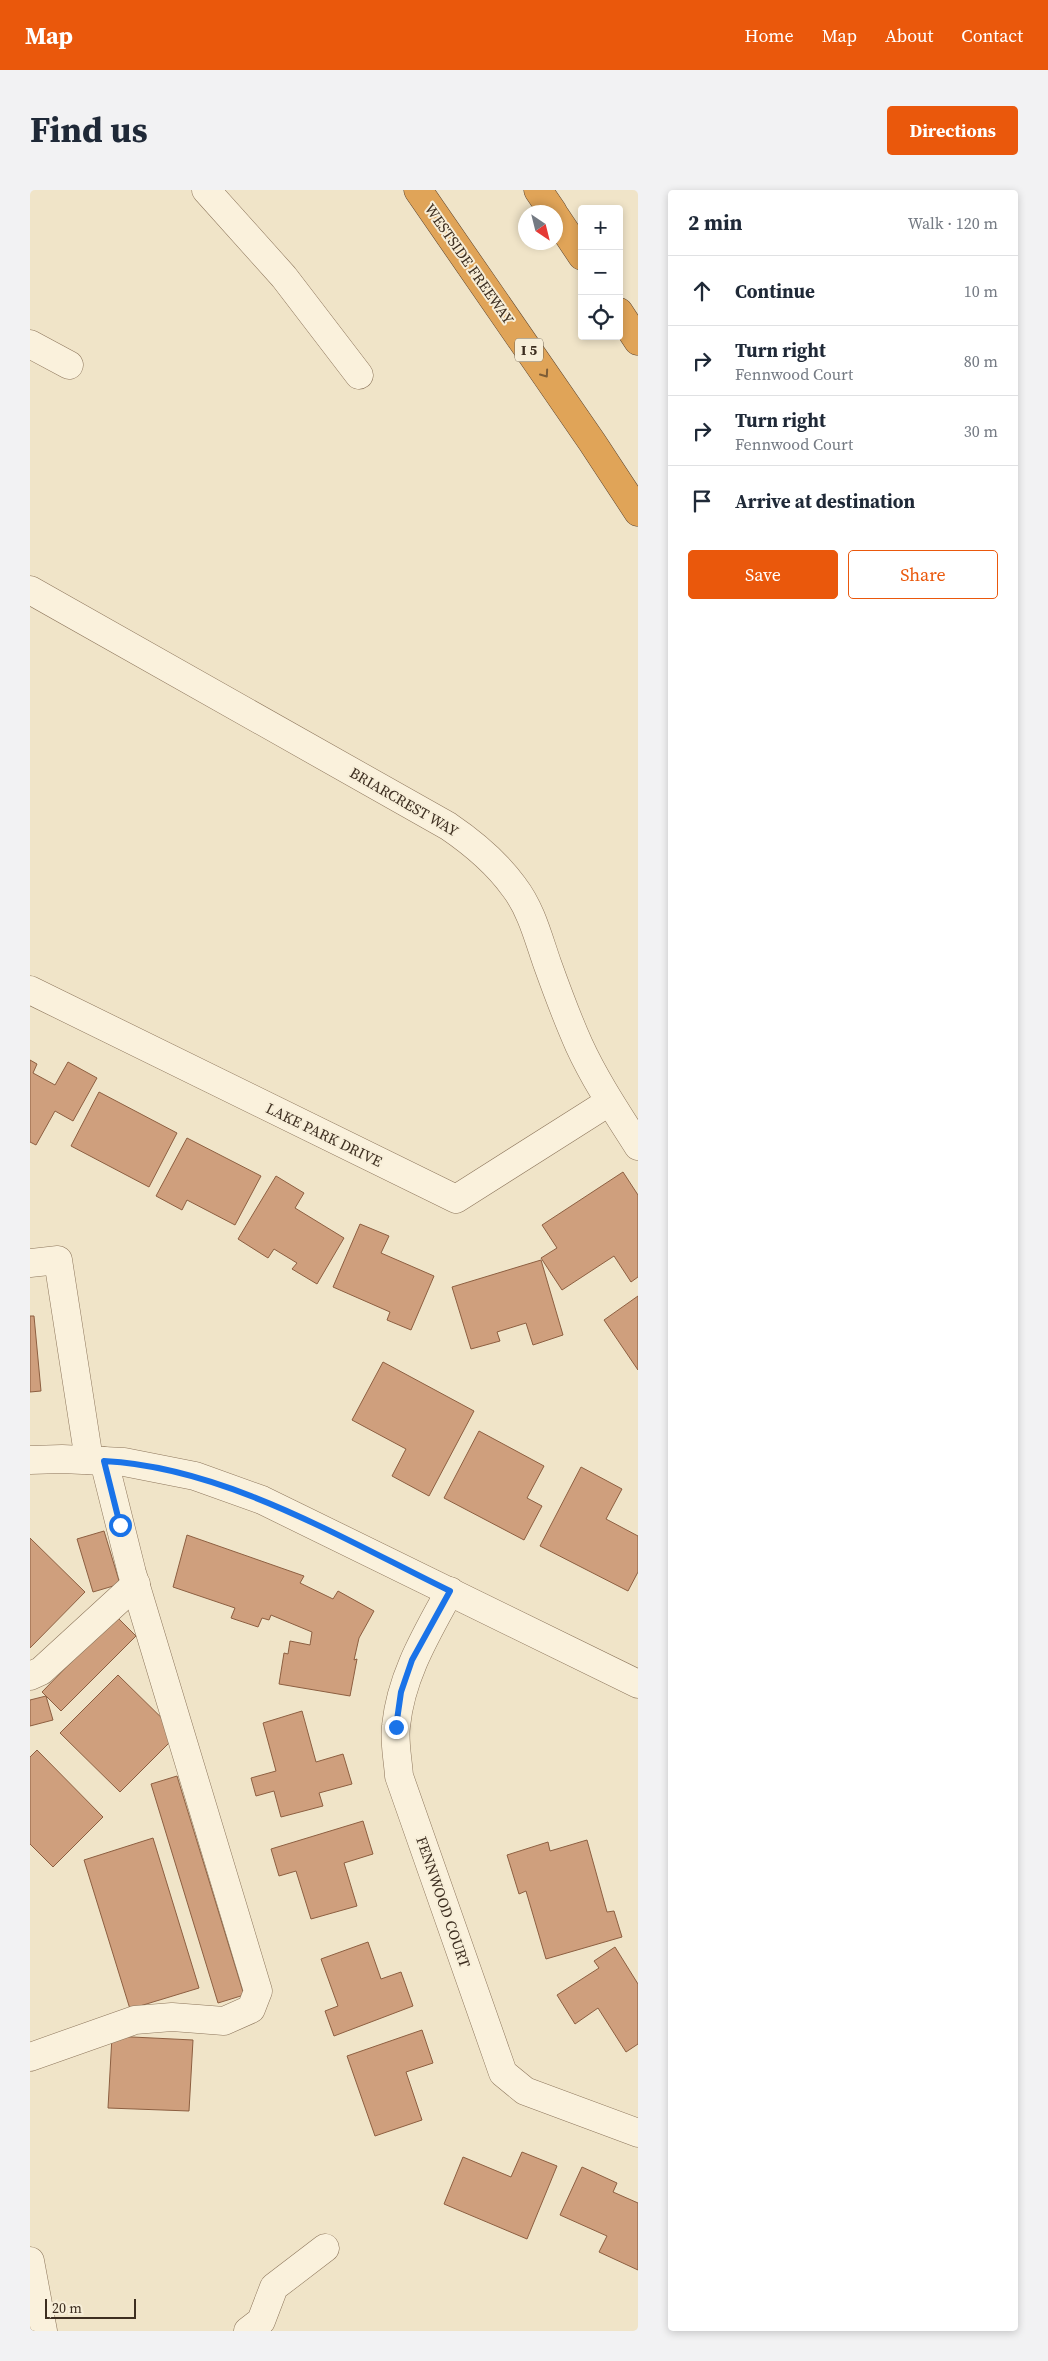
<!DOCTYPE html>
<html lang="en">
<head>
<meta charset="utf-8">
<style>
  :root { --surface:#fff; --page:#f2f2f3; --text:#1f2937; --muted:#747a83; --line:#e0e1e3; --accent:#ea580c }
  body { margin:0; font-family:"Source Serif 4",serif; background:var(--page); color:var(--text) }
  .controls { position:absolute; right:15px; top:15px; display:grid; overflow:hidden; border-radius:5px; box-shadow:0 2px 8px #0003 }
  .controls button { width:45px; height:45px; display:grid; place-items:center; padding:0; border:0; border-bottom:1px solid var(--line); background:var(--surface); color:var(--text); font:25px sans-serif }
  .compass { position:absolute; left:488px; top:15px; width:45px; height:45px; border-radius:50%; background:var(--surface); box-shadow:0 2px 8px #0003; rotate:145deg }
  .scale { position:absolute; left:15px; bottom:12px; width:91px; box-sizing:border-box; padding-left:5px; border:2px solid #3d2e20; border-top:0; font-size:14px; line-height:18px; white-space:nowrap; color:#3d2e20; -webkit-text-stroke:4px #f7eed8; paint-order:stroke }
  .stop { position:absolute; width:15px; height:15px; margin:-11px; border:4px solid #1a73e8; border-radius:50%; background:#fff }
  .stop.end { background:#1a73e8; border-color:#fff; box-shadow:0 1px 5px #0008 }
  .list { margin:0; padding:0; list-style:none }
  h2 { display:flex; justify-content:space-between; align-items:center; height:65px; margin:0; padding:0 20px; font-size:21px }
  h2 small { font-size:16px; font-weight:400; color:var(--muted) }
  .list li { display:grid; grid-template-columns:32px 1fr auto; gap:15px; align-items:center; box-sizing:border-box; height:70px; padding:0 20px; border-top:1px solid var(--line) }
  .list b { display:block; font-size:19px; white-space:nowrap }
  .list p { margin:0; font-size:16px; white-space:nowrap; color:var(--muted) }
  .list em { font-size:16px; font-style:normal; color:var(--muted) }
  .actions { display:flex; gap:10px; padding:15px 20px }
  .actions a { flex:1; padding:11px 0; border:1px solid var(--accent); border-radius:5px; text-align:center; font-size:18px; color:var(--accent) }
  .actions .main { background:var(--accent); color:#fff }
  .icon { flex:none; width:28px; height:28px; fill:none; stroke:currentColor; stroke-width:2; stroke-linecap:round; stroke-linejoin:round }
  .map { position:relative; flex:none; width:608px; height:2141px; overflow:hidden; border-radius:5px }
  header { display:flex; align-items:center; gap:30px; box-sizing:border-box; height:70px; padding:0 25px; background:var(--accent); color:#fff }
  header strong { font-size:24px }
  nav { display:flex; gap:28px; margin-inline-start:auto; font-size:18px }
  .intro { display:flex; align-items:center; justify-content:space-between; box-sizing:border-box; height:120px; padding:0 30px }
  h1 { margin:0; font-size:35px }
  .button { padding:12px 22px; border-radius:5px; background:var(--accent); color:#fff; font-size:18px; font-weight:700 }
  main { display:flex; gap:30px; padding:0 30px }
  aside { flex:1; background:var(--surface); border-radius:5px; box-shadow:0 2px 8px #0003 }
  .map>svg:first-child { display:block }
  .building { fill:#cf9f7d; stroke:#8d5f41 }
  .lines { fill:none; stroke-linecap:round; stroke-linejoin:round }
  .minor-casing { stroke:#8d765c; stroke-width:29 }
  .highway-casing { stroke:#5b4430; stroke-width:29 }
  .minor { stroke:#faf1dc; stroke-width:28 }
  .highway { stroke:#e0a458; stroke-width:28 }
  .oneway { stroke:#7e5d36 }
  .route { stroke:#1a73e8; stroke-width:6 }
  .labels { text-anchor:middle; stroke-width:4; stroke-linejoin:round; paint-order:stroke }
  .shield { fill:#f7eed8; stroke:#756857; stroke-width:1 }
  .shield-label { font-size:14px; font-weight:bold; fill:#3d2e20 }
  .street-label { font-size:15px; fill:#3d2e20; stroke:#f7eed8 }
</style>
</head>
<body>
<header>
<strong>Map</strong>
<nav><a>Home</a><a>Map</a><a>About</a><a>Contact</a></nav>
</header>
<div class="intro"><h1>Find us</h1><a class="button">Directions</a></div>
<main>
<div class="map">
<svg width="608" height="2141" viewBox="0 0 608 2141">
  <rect width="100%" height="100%" fill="#f0e4c8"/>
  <g class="building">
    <path d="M 0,870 L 7,874 L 3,883 L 25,895 L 38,872 L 67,888 L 43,931 L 25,921 L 6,955 L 0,952 Z"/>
    <path d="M 69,902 L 147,943 L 119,997 L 41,956 Z"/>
    <path d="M 157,948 L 231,986 L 205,1035 L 157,1010 L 152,1020 L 126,1006 Z"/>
    <path d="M 593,982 L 608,1005 L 608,1087 L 601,1092 L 584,1066 L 532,1100 L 511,1068 L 527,1058 L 512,1035 Z"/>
    <path d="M 246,986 L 274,1003 L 265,1018 L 314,1048 L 287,1094 L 262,1079 L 267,1073 L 244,1059 L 238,1068 L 208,1049 Z"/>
    <path d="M 330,1034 L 359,1046 L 351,1063 L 404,1086 L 381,1140 L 357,1130 L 360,1122 L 303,1097 Z"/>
    <path d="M 511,1070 L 533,1145 L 503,1155 L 496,1133 L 467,1142 L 470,1151 L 441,1159 L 422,1097 Z"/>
    <path d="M 608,1106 L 608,1180 L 574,1130 Z"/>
    <path d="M 0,1126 L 4,1126 L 11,1201 L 0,1202 Z"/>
    <path d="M 353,1172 L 444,1221 L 399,1306 L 362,1286 L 376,1259 L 322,1230 Z"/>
    <path d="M 449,1241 L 514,1276 L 497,1308 L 512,1316 L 494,1350 L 414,1308 Z"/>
    <path d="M 551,1277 L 592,1299 L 576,1329 L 608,1346 L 608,1382 L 598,1401 L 510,1356 Z"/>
    <path d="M 74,1341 L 90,1394 L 63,1402 L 47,1349 Z"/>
    <path d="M 157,1345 L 274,1386 L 270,1393 L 303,1409 L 308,1401 L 344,1421 L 329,1448 L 324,1470 L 327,1469 L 320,1506 L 249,1494 L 254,1463 L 258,1464 L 260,1451 L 280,1455 L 282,1442 L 241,1425 L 239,1430 L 232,1428 L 228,1437 L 201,1428 L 205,1418 L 143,1397 Z"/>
    <path d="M 0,1348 L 55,1402 L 0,1458 Z"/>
    <path d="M 86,1426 L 106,1446 L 31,1521 L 12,1502 Z"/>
    <path d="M 88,1485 L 148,1544 L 90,1602 L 30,1543 Z"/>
    <path d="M 16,1506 L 23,1530 L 0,1536 L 0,1510 Z"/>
    <path d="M 272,1521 L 286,1572 L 313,1564 L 322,1594 L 289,1603 L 293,1616 L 251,1627 L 244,1601 L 226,1606 L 221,1588 L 246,1581 L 233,1533 Z"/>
    <path d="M 7,1560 L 73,1627 L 23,1677 L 0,1654 L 0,1567 Z"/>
    <path d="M 147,1586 L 214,1805 L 188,1813 L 121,1594 Z"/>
    <path d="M 333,1631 L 343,1664 L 314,1673 L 327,1716 L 281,1729 L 266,1681 L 249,1686 L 241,1659 Z"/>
    <path d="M 123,1648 L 169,1798 L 100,1819 L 54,1670 Z"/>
    <path d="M 557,1650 L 577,1722 L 584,1721 L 592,1747 L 516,1769 L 496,1701 L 489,1704 L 477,1665 L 518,1652 L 520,1661 Z"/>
    <path d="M 338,1752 L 351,1789 L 371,1782 L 383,1816 L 304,1846 L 295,1821 L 308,1816 L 291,1769 Z"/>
    <path d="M 585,1757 L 608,1794 L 608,1854 L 596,1862 L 568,1818 L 545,1834 L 527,1805 L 569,1778 L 564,1771 Z"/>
    <path d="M 392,1840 L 403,1873 L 376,1882 L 392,1930 L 345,1946 L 317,1866 Z"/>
    <path d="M 82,1846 L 163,1850 L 159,1921 L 78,1918 Z"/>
    <path d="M 492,1962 L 527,1976 L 497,2049 L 414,2014 L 433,1967 L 481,1987 Z"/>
    <path d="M 552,1977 L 587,1993 L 583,2002 L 608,2013 L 608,2080 L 569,2062 L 577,2046 L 530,2025 Z"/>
  </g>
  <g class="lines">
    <defs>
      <g id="minor">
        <path d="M 176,0 L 254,87 L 329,185"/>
        <path d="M 0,154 L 39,175"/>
        <path d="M 0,400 L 418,636 C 443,653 466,672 484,697 C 501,719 508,747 517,773 C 527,801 537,828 549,855 C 565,890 587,923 608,956"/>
        <path d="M 0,800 L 426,1009 L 579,912"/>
        <path d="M 0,1073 L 28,1070 L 59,1270"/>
        <path d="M 0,1270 L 32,1269 L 94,1272 L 165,1286 L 232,1310 L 608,1494"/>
        <path d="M 420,1401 C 396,1445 371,1486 366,1536 C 364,1552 368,1570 369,1586 L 473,1883 L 495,1901 L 608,1943"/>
        <path d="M 0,1486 L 11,1481 L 106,1394"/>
        <path d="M 0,1867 L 105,1830 L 142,1827 L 194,1831 L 221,1819 L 228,1801 L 102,1383 L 74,1271"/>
        <path d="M 0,2071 L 13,2141"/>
        <path d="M 218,2141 L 231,2131 L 244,2097 L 295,2058"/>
      </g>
      <g id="highway">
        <path d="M 388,0 L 562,252 L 608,322"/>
        <path d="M 508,0 L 523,22"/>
        <path d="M 526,27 L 552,66"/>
        <path d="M 589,122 L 608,151"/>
      </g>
    </defs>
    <use href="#minor" class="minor-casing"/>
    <use href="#highway" class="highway-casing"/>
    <use href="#minor" class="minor"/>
    <use href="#highway" class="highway"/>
  </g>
  <defs><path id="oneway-chevron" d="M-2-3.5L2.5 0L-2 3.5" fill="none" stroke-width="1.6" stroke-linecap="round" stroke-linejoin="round" transform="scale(1.25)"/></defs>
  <use class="oneway" href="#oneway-chevron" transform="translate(515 184) rotate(55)"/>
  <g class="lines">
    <path class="route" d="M 90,1335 L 74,1271 C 194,1277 313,1349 420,1401 L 382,1470 L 371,1502 L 366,1537"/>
  </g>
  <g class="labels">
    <rect class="shield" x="485" y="148.5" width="28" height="23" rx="4"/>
    <g class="shield-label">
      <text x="499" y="165">I 5</text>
    </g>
    <g class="street-label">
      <text transform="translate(439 74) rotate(55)" y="5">WESTSIDE FREEWAY</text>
      <text transform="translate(374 612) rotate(30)" y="5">BRIARCREST WAY</text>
      <text transform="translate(294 945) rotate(26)" y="5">LAKE PARK DRIVE</text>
      <text transform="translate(413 1712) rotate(71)" y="5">FENNWOOD COURT</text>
    </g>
  </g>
</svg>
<div class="controls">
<button>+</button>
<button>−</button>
<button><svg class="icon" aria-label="locate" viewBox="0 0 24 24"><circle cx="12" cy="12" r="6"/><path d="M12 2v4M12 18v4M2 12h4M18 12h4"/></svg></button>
</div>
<svg class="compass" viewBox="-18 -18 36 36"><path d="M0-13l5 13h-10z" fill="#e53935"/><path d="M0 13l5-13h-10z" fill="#747a83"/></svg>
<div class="scale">20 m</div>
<div class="stop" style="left:90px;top:1335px"></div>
<div class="stop end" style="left:366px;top:1537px"></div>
</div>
<aside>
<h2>2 min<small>Walk · 120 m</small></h2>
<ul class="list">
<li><svg class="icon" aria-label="ahead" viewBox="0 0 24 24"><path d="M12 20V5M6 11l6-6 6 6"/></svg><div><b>Continue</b></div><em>10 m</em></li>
<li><svg class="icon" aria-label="right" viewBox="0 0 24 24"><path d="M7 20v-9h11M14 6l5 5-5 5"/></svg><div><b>Turn right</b><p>Fennwood Court</p></div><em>80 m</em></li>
<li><svg class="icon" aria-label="right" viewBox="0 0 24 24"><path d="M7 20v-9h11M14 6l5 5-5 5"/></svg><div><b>Turn right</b><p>Fennwood Court</p></div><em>30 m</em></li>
<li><svg class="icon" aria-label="arrive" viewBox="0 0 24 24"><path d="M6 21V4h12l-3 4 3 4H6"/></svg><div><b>Arrive at destination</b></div></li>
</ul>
<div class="actions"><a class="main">Save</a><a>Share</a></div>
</aside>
</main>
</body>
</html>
